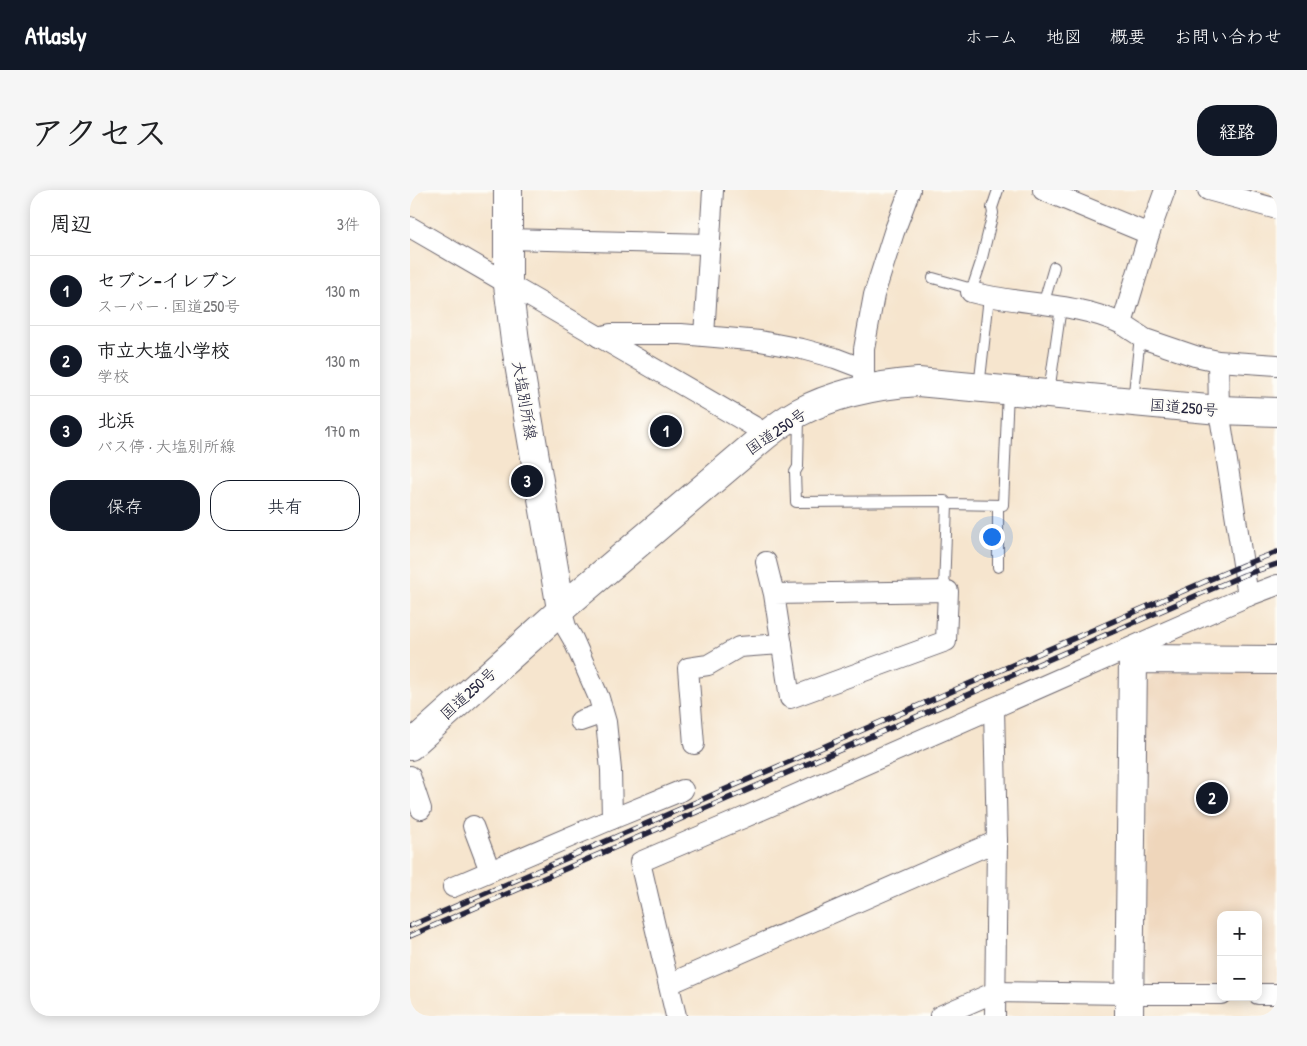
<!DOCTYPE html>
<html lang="ja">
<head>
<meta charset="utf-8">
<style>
  :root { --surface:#fff; --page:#f6f6f6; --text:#202124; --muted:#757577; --line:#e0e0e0; --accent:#111827 }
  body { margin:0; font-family:"Patrick Hand","Klee One",sans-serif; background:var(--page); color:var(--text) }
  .controls { position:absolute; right:15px; bottom:15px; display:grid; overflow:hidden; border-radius:10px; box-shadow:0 2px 12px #0003 }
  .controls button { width:45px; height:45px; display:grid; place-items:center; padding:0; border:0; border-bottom:1px solid var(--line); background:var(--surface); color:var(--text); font:25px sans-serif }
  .you { position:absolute; left:581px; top:346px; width:18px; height:18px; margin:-12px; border:4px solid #fff; border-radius:50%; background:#1a73e8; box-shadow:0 0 0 8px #1a73e833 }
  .badge { display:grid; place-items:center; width:32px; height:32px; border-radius:50%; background:var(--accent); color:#fff; font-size:16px; font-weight:700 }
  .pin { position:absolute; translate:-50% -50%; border:2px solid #fff; box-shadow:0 1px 5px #0006 }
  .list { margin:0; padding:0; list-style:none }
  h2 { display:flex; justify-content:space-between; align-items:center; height:65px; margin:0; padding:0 20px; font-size:21px }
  h2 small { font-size:16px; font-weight:400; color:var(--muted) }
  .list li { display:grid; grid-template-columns:32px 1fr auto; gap:15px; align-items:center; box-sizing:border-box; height:70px; padding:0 20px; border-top:1px solid var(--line) }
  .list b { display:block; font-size:19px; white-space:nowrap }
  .list p { margin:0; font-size:16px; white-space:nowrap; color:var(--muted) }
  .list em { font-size:16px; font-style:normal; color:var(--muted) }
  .actions { display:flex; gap:10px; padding:15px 20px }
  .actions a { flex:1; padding:11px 0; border:1px solid var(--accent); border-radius:20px; text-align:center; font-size:18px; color:var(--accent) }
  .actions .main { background:var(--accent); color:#fff }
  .map { position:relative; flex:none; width:867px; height:826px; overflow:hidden; border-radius:20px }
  header { display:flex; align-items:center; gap:30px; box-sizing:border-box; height:70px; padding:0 25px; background:var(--accent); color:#fff }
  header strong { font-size:24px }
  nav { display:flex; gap:28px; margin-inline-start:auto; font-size:18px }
  .intro { display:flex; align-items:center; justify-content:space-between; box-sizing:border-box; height:120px; padding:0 30px }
  h1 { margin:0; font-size:35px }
  .button { padding:12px 22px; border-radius:20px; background:var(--accent); color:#fff; font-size:18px; font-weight:700 }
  main { display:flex; gap:30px; padding:0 30px }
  aside { flex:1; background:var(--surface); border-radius:20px; box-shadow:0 2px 12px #0003 }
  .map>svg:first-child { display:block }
  .built { fill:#efd6bb }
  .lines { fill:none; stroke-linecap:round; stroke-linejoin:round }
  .lane-casing { stroke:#6c666e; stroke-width:12 }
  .street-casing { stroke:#6c666e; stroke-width:22 }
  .secondary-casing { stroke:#6c666e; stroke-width:30 }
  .highway-casing { stroke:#6c666e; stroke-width:30 }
  .lane { stroke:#fff; stroke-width:10 }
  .street { stroke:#fff; stroke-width:20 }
  .secondary { stroke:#fff; stroke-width:28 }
  .highway { stroke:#fff; stroke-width:28 }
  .rail-casing { stroke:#22223b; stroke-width:5.5 }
  .rail { stroke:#fdfcf7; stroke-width:4; stroke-dasharray:11; stroke-linecap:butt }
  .labels { text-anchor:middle; stroke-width:4; stroke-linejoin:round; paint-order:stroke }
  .street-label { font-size:16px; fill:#22223b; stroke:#fdfcf7 }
</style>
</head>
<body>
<header>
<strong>Atlasly</strong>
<nav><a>ホーム</a><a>地図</a><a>概要</a><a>お問い合わせ</a></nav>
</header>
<div class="intro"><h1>アクセス</h1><a class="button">経路</a></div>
<main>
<aside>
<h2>周辺<small>3件</small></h2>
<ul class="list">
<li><span class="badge">1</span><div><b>セブン-イレブン</b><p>スーパー · 国道250号</p></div><em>130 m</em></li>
<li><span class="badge">2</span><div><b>市立大塩小学校</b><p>学校</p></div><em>130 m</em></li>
<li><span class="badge">3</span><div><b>北浜</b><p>バス停 · 大塩別所線</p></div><em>170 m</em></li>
</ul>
<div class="actions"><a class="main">保存</a><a>共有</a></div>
</aside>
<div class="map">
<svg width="867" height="826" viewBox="0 0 867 826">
  <rect width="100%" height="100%" fill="#fdfcf7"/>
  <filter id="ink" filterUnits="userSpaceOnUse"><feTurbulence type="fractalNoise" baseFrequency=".02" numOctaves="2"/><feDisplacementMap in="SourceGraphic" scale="10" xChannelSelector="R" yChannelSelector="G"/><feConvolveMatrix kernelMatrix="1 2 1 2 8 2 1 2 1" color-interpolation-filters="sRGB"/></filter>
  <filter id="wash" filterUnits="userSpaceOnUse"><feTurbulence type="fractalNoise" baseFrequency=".0096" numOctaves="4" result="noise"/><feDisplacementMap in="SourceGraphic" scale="20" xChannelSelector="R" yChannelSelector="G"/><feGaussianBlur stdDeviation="1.12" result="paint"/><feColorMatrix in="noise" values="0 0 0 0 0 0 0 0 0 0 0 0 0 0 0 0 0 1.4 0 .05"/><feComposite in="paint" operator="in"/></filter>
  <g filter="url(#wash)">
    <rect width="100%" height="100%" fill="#f6e5ce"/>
    <path class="built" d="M 746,482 L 867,482 L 867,794 L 848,794 L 848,725 L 811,725 L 811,794 L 741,794 L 736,783 L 737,492 Z"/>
  </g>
  <g filter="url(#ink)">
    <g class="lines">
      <defs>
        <g id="lane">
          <path d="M 523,88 L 562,99"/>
          <path d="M 561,102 L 571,72 L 583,23 L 582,18 L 588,0"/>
          <path d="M 633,115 L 644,77"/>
          <path d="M 569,198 L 579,107"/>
          <path d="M 639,202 L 651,117"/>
          <path d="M 723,212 L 730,146"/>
          <path d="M 389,226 L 388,277 L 385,282 L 386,312 L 535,311 L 537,314 L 593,315 L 598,201"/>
          <path d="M 588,377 L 588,315"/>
          <path d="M 534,401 L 537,314"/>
        </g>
        <g id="street">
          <path d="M 633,0 L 739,44"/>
          <path d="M 755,0 L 739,44 L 712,134 L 735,149 L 785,166 L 808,171 L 867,175"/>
          <path d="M 798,0 L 867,19"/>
          <path d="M 0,37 L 357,244"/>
          <path d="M 97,49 L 300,54"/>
          <path d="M 561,102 C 609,115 667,112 712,134"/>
          <path d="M 294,146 L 303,0"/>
          <path d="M 189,147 L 201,144 L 271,144 L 350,151 L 392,159 L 425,168 L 454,179"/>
          <path d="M 808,171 L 809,220 L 838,406"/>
          <path d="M 454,191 L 454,159 L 464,105 L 484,42 L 500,0"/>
          <path d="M 356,372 L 364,404 L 380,508 L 536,451 L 538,401 L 364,404"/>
          <path d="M 151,419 L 156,437 L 163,449 L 189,508 L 196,532 L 201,580 L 202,629"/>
          <path d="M 584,518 L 587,651 L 585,826"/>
          <path d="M 170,531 L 193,523"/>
          <path d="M 284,554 L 278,478 L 298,475 L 329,457 L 372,454"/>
          <path d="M 0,586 L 11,619"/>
          <path d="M 63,636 L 80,681"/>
          <path d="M 43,697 L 202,629 L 273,600"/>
          <path d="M 259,794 L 587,651"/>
          <path d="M 848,804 L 867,804"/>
          <path d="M 266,826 L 230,672 L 333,628 L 838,406 L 867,395"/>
          <path d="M 530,826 L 585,802 L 717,804 L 811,804"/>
        </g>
        <g id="secondary">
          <path d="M 98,0 L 98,95 L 105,151 L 151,419"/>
          <path d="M 719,826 L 723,469 L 867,470"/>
        </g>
        <path id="highway" d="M 0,556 L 145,426 L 151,419 L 344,255 C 358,243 372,232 388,223 C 425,203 466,195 508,192 L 809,220 L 867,222"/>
      </defs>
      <use href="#lane" class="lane-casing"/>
      <use href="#street" class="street-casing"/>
      <use href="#secondary" class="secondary-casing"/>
      <use href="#highway" class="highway-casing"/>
      <use href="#lane" class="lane"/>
      <use href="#street" class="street"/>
      <use href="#secondary" class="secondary"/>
      <use href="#highway" class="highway"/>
      <defs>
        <g id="rail">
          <path d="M 0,736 L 833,375 L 867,362"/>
          <path d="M 0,746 L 834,385 L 867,374"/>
        </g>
      </defs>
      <use href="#rail" class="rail-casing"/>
      <use href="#rail" class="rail"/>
    </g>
  </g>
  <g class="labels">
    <g class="street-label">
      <text transform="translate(115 210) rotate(80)" y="6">大塩別所線</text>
      <text transform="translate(774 217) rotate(5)" y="6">国道250号</text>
      <text transform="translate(366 241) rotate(-34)" y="6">国道250号</text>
      <text transform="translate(58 503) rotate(-42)" y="6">国道250号</text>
    </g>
  </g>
</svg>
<div class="controls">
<button>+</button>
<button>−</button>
</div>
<div class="you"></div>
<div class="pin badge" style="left:256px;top:241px">1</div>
<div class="pin badge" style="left:802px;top:608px">2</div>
<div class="pin badge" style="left:117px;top:291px">3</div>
</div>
</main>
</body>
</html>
